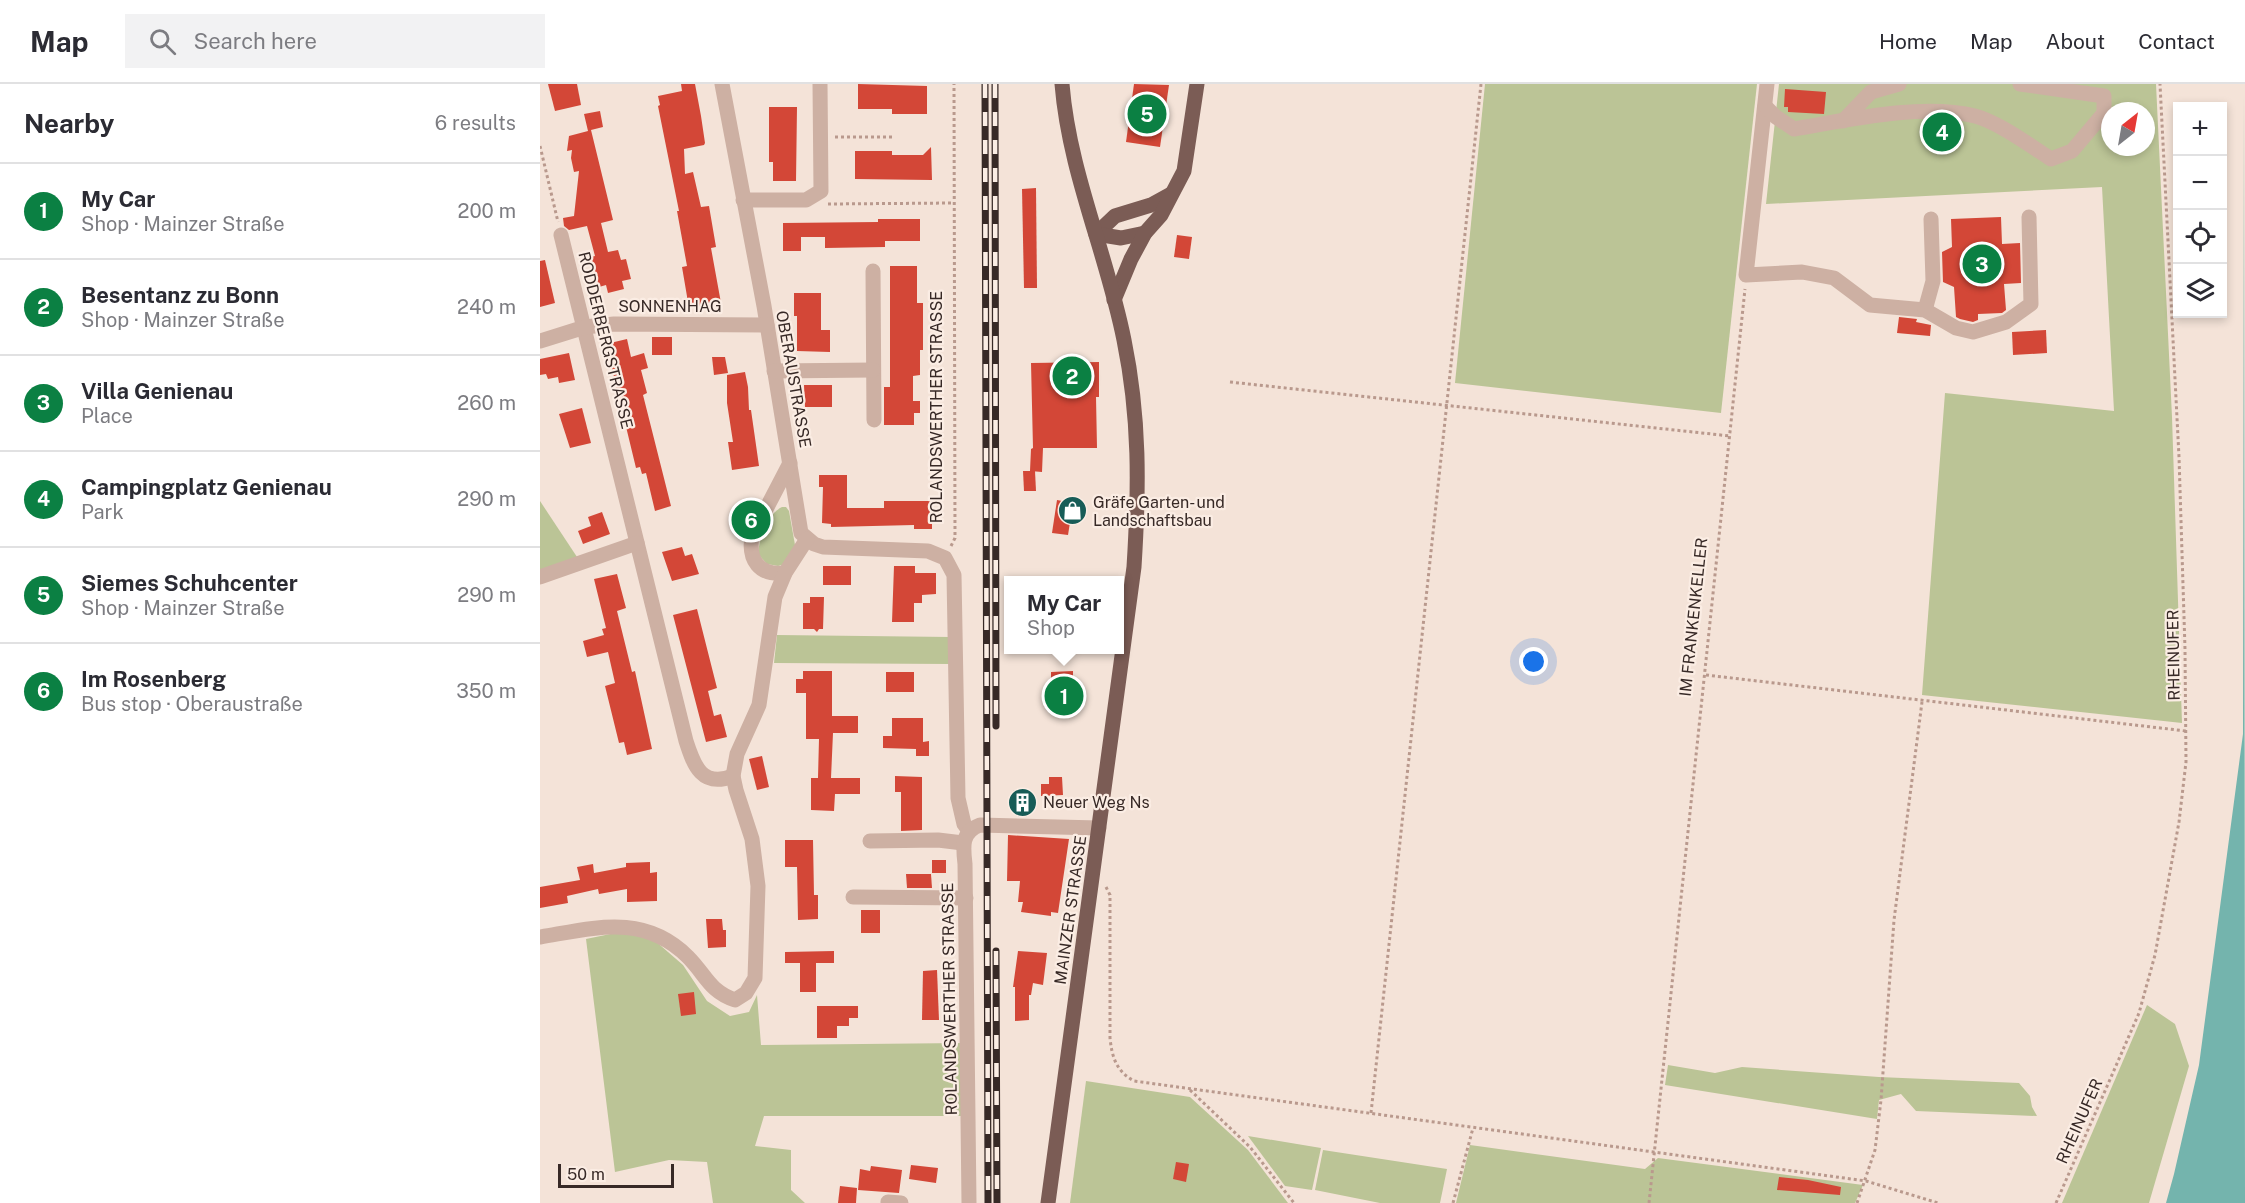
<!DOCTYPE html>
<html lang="en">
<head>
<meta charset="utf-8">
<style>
  :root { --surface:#fff; --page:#f2f2f3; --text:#2b2b33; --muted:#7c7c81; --line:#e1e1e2; --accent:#0b8043 }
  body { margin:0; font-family:"Public Sans",sans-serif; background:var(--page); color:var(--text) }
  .controls { position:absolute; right:18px; top:18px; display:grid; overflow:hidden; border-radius:0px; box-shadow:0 3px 9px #0003 }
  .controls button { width:54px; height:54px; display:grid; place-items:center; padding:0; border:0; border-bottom:2px solid var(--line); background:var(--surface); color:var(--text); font:30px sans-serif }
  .compass { position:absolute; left:1561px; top:18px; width:54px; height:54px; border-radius:50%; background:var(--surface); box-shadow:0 3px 9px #0003; rotate:31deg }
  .scale { position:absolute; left:18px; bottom:15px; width:116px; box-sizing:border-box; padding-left:6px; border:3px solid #372926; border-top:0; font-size:16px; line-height:21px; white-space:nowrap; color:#372926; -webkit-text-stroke:4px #fbede4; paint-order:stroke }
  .you { position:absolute; left:994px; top:578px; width:21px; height:21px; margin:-15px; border:4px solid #fff; border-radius:50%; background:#1a73e8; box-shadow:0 0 0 9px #1a73e833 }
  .badge { display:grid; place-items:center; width:39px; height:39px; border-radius:50%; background:var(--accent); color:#fff; font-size:20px; font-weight:700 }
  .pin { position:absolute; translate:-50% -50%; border:3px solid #fff; box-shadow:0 2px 6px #0006 }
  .popup { position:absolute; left:464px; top:492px; width:120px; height:78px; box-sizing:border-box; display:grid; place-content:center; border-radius:0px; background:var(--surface); filter:drop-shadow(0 2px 4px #0005); font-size:20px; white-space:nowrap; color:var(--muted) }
  .popup b { font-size:22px; color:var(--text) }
  .popup::after { content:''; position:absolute; left:50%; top:100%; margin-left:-12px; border:12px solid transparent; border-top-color:var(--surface) }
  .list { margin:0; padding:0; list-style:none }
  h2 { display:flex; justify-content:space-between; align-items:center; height:78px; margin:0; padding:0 24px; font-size:26px }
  h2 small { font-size:20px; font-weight:400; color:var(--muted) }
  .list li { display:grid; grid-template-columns:39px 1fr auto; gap:18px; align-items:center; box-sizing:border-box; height:96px; padding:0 24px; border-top:2px solid var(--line) }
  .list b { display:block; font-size:22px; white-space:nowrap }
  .list p { margin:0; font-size:20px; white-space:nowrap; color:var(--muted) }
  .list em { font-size:20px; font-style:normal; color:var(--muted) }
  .icon { flex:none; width:33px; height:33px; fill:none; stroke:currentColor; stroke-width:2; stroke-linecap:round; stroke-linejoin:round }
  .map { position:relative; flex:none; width:1705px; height:1119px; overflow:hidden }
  header { display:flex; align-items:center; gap:36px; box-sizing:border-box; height:84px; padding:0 30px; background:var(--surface); border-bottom:2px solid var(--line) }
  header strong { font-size:28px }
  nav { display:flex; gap:33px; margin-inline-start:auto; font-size:21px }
  .search { width:420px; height:54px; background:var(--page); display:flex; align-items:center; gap:15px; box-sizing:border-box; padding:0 21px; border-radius:0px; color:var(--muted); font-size:22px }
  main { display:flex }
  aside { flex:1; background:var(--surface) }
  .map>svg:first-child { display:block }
  .green { fill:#bbc496; fill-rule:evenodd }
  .water { fill:#74b4ad }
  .building { fill:#d34737 }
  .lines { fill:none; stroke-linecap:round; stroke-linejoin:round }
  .path { stroke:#b9998d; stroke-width:3; stroke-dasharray:3 3; stroke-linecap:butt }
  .minor { stroke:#cdb0a3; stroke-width:15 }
  .major { stroke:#7b5c55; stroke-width:15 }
  .rail-casing { stroke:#372926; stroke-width:7 }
  .rail { stroke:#fbede4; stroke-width:4.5; stroke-dasharray:14; stroke-linecap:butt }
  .labels { text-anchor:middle; stroke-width:4.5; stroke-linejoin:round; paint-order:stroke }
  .street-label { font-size:16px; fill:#372926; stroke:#fbede4 }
  .poi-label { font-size:16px; fill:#372926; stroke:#fbede4; text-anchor:start }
</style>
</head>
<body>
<header>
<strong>Map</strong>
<div class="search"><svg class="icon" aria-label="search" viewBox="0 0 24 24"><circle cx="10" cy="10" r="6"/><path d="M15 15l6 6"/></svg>Search here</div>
<nav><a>Home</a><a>Map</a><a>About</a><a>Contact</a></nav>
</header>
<main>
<aside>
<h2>Nearby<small>6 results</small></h2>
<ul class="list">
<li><span class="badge">1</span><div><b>My Car</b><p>Shop · Mainzer Straße</p></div><em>200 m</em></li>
<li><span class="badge">2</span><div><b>Besentanz zu Bonn</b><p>Shop · Mainzer Straße</p></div><em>240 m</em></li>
<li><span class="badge">3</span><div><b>Villa Genienau</b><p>Place</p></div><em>260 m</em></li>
<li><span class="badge">4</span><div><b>Campingplatz Genienau</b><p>Park</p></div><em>290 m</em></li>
<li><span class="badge">5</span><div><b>Siemes Schuhcenter</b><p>Shop · Mainzer Straße</p></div><em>290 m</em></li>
<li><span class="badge">6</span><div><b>Im Rosenberg</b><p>Bus stop · Oberaustraße</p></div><em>350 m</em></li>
</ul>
</aside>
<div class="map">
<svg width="1705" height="1119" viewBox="0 0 1705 1119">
  <rect width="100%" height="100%" fill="#f4e3d8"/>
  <g class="green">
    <path d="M 945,0 L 1217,0 L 1181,329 L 915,299 Z"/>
    <path d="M 1239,0 L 1616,0 L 1632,333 L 1642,639 L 1382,611 L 1405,309 L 1574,327 L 1562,103 L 1226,120 ZM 1570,27 L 1606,27 L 1606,63 L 1570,63 Z"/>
    <path d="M 0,417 L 39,476 L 0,489 Z"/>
    <path d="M 242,423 L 246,423 L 249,427 L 255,461 L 245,480 L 238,482 L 227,480 L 218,470 C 219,455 227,430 242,423 Z"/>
    <path d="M 237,551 L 411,553 L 411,580 L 234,579 Z"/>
    <path d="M 80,848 L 113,855 L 143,881 L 167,917 L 190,932 L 209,928 L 217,911 L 221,961 L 424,959 L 424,1032 L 224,1032 L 215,1062 L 251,1066 L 251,1106 L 265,1119 L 173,1119 L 167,1078 L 129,1076 L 75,1088 L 46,855 Z"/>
    <path d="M 1607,921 L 1635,940 L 1649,982 L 1609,1119 L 1522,1119 Z"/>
    <path d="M 1128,981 L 1175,989 L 1202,983 L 1339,993 L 1479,999 L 1490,1012 L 1492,1023 L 1497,1032 L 1376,1027 L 1361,1010 L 1339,1016 L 1337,1035 L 1125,1001 Z"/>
    <path d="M 546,997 L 650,1013 L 708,1066 L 748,1119 L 530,1119 Z"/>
    <path d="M 708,1052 L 781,1064 L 772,1106 L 745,1102 Z"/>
    <path d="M 930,1061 L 1105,1085 L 1118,1074 L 1323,1101 L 1315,1119 L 916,1119 Z"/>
    <path d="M 783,1066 L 907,1085 L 900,1119 L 840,1119 L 775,1106 Z"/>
  </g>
  <path class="water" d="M 1704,8 L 1705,1119 L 1626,1119 L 1634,1090 L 1659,981 L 1703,650 Z"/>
  <g class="building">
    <path d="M 8,0 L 37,0 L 41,21 L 15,27 Z"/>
    <path d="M 141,0 L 155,0 L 161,32 L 165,59 L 164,61 L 144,65 L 145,90 L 153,88 L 161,123 L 169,122 L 176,163 L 171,164 L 181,219 L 149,224 L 142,183 L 147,182 L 137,127 L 139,127 L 118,22 L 120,21 L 118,12 L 142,7 Z"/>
    <path d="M 318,0 L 387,2 L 387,30 L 352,30 L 352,25 L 318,25 Z"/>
    <path d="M 594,0 L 629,1 L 620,63 L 586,58 Z"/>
    <path d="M 1245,5 L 1286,8 L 1284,30 L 1248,28 L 1248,23 L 1244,23 Z"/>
    <path d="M 229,23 L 257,23 L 256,97 L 233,97 L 233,78 L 229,78 Z"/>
    <path d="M 60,27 L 63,43 L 51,46 L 73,136 L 61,139 L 68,168 L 78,166 L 81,176 L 86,175 L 91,195 L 82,197 L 84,205 L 68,209 L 66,201 L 59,203 L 51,173 L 55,172 L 47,142 L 29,146 L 24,142 L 23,134 L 34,132 L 39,87 L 34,88 L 31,74 L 32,66 L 27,67 L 29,52 L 48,47 L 44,30 Z"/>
    <path d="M 391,63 L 392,96 L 315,95 L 315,67 L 352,67 L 352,71 L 383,71 Z"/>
    <path d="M 496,104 L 497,204 L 484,204 L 482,105 Z"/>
    <path d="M 1461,133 L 1462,160 L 1480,159 L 1481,199 L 1464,200 L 1466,226 L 1462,229 L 1438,230 L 1438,236 L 1433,238 L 1420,235 L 1416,233 L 1414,203 L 1403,198 L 1402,168 L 1412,163 L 1411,135 Z"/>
    <path d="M 338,135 L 380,135 L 380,157 L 345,157 L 345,163 L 285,164 L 285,153 L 261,153 L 261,167 L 243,167 L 243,139 L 338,138 Z"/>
    <path d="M 637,151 L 652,153 L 649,175 L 634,173 Z"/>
    <path d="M 5,176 L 15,219 L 0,223 L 0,177 Z"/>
    <path d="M 350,182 L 377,182 L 377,219 L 383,219 L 383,266 L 380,266 L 380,291 L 373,292 L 373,317 L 380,317 L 380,329 L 374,329 L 374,341 L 344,341 L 344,303 L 350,303 Z"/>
    <path d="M 254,209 L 281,209 L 281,246 L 290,246 L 290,268 L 257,267 L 257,232 L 254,232 Z"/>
    <path d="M 1359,233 L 1377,235 L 1376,238 L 1391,241 L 1390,252 L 1357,249 Z"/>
    <path d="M 1506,246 L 1507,269 L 1473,271 L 1472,248 Z"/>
    <rect x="112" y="253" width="20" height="18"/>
    <path d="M 87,255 L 91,273 L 104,269 L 108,284 L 101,286 L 107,309 L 103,311 L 131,422 L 115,427 L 106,389 L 102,390 L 100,383 L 96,384 L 66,260 Z"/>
    <path d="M 29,269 L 35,296 L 19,299 L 18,293 L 8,295 L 6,290 L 0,291 L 0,275 Z"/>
    <path d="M 172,273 L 185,273 L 188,289 L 174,291 Z"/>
    <path d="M 559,278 L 559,313 L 556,313 L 557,364 L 503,364 L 502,388 L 490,387 L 491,365 L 493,364 L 491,279 Z"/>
    <path d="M 205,288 L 208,303 L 209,326 L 211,326 L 219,382 L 192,386 L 188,358 L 193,358 L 187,319 L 187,291 Z"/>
    <path d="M 264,301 L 292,301 L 292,323 L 265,323 Z"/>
    <path d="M 42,324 L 51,359 L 30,364 L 19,330 Z"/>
    <path d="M 483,387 L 495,387 L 496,407 L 484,407 Z"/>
    <path d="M 279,391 L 307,391 L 307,424 L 344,424 L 344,417 L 392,417 L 392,445 L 374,445 L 374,441 L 291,443 L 291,440 L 282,439 L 283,403 L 279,403 Z"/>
    <path d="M 517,416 L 533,419 L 528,451 L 512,449 Z"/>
    <path d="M 62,428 L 70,450 L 43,460 L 38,447 L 51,442 L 48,433 Z"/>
    <path d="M 142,463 L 145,472 L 152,470 L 159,490 L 132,497 L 122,468 Z"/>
    <rect x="283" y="482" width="28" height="19"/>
    <path d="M 354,482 L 375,482 L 375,489 L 396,489 L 396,510 L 382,511 L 382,519 L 374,519 L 374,538 L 352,538 Z"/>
    <path d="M 77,490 L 86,524 L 77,527 L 92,588 L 95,587 L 112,665 L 87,671 L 84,658 L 79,659 L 65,602 L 75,599 L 68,568 L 47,573 L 43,557 L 64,551 L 62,545 L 66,544 L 54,495 Z"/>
    <path d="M 270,513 L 284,513 L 283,545 L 279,545 L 277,548 L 274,545 L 263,545 L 263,519 L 270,519 Z"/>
    <path d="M 157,525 L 177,604 L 168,607 L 174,632 L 181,630 L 187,653 L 166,658 L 133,531 Z"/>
    <path d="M 263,587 L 292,587 L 292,632 L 318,632 L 318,649 L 293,649 L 291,694 L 320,694 L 320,710 L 295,710 L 294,727 L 271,726 L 271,694 L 278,694 L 279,655 L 266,655 L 266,609 L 256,609 L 256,595 L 263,595 Z"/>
    <path d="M 533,587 L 533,617 L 524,617 L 524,623 L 504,623 L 503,609 L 511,609 L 511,588 Z"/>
    <rect x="346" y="588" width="28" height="20"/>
    <path d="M 352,634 L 383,634 L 383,658 L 389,657 L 389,672 L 376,672 L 376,665 L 343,664 L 343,652 L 352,652 Z"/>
    <path d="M 222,672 L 229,703 L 217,706 L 209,675 Z"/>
    <path d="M 355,692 L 382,693 L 382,746 L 361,747 L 361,708 L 355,708 Z"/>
    <path d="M 509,693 L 522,693 L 523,711 L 501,712 L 501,700 L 509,700 Z"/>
    <rect x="474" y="711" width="16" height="13"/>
    <path d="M 468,751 L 529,755 L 518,829 L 511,828 L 511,832 L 481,828 L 483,818 L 478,818 L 480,797 L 467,797 Z"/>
    <path d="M 245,756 L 273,756 L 274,811 L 278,811 L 278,835 L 258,836 L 257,783 L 245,783 Z"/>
    <rect x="392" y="776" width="14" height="13"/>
    <path d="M 110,778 L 110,789 L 117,788 L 117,817 L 87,818 L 87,805 L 59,810 L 58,805 L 27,812 L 28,819 L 0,824 L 0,803 L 40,796 L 37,783 L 53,780 L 54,789 L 86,783 L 86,779 Z"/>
    <path d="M 366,790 L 391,790 L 392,804 L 367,804 Z"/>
    <rect x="321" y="826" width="19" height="23"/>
    <path d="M 166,835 L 182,835 L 183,846 L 186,846 L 186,863 L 168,864 Z"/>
    <path d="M 294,867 L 294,879 L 276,879 L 276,908 L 260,908 L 260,879 L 245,879 L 245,868 Z"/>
    <path d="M 478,867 L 507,869 L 503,901 L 493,899 L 491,911 L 489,911 L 489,936 L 475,937 L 475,903 L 473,903 Z"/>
    <path d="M 397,886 L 399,936 L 382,936 L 383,887 Z"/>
    <path d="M 154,908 L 156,930 L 141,932 L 138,910 Z"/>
    <path d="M 277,922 L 318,922 L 318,934 L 309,934 L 309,942 L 297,942 L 297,954 L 277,954 Z"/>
    <path d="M 636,1078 L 649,1080 L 646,1098 L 633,1095 Z"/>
    <path d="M 371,1081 L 398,1084 L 396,1099 L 369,1095 Z"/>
    <path d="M 331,1082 L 362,1086 L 359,1109 L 318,1106 L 320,1085 L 330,1087 Z"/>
    <path d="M 1239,1093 L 1268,1096 L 1301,1103 L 1300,1111 L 1237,1106 Z"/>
    <path d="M 300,1102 L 317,1104 L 316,1119 L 298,1119 Z"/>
  </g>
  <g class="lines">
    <g class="path">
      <path d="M 295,53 L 352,53"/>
      <path d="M 0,62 L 18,138"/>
      <path d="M 288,120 L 413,119"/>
      <path d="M 690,298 L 1190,352"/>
      <path d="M 411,462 L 415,454 L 414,0"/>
      <path d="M 1166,591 L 1646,647"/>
      <path d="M 566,803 L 570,811 L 570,954 C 572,973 576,987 594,997 L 1326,1097 L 1398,1119"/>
      <path d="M 650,1006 L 710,1063 L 754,1119"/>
      <path d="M 831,1029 L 941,0"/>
      <path d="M 913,1119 L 933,1044"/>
      <path d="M 1109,1119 L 1205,205"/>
      <path d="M 1317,1119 L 1335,1066 L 1341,1016 L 1354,836 L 1382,618"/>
      <path d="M 1516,1119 L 1599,929 L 1615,871 L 1639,738 L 1646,678 L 1645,565 L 1639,373 L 1620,0"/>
    </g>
    <g class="minor">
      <path d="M 182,0 L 224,222 L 261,449 L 274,460 L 283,463 L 388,467 L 405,474 L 414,491 L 418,714 L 424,740 L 429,747"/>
      <path d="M 1227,0 L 1206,191 L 1262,188 L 1294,194 L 1330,221 L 1385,226 L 1416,244 L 1433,248 L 1466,238 L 1491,220 L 1489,133"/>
      <path d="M 1225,22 L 1236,33 L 1254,45 C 1308,36 1381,19 1435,32 C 1458,38 1491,62 1511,75 L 1532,67 L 1564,29 L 1564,12 L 1480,0"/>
      <path d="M 1303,37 L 1331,8 L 1359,0"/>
      <path d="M 203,116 L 266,116 L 281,107 L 280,0"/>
      <path d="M 21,151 L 146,657 C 154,682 162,704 193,692"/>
      <path d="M 333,187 L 334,336"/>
      <path d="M 1385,226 L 1393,197 L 1391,135"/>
      <path d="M 0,257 L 45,243 L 74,240 L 227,241"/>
      <path d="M 234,287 L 333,286"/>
      <path d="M 245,489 C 219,492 208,476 212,452 L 250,379"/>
      <path d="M 0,493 L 97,459"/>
      <path d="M 330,757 L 398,756 L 423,759"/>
      <path d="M 313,813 L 426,814"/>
      <path d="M 0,853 C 55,844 104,829 148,873 C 166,891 169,907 195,916 L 206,909 L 215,894 L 218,802 L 212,755 L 196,706 L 193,692 L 197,670 L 219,621 L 235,513 L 245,489 L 267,455"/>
      <path d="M 348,1118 L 361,1119"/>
      <path d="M 429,1119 L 425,780 C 423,763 421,748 440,741 L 559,744"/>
    </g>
    <g class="major">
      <path d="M 556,150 L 575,132 L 611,121 L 631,110"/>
      <path d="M 556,150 L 581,154 L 605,149"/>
      <path d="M 574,216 L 591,175 L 605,149 L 621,131 L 644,87 L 657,0"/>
      <path d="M 508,1119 L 594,483 C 599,404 600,334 584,256 C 567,170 529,88 522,0"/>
    </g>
    <defs>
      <g id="rail">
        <path d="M 445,0 L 448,1119"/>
        <path d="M 455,0 L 456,642"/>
        <path d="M 456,867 L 457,1119"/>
      </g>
    </defs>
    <use href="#rail" class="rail-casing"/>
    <use href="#rail" class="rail"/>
  </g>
  <defs>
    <symbol id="shop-disc" viewBox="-11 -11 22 22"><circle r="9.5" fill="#175c57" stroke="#fbede4"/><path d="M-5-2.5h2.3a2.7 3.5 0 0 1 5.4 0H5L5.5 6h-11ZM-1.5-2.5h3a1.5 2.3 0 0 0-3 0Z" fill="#fff"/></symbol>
    <symbol id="building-disc" viewBox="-11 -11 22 22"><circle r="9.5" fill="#175c57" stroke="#fbede4"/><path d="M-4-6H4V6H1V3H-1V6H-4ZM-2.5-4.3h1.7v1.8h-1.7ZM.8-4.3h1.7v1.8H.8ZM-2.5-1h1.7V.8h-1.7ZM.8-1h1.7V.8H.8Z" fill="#fff"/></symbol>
  </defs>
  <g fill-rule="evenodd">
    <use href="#shop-disc" x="516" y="410" width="33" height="33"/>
    <use href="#building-disc" x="466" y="702" width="33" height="33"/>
  </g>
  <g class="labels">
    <g class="street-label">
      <text x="130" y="228">SONNENHAG</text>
      <text transform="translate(66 256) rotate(76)" y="6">RODDERBERGSTRASSE</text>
      <text transform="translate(254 295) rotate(80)" y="6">OBERAUSTRASSE</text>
      <text transform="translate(396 323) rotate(-90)" y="6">ROLANDSWERTHER STRASSE</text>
      <text transform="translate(1153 533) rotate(-84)" y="6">IM FRANKENKELLER</text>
      <text transform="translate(1633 571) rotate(-91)" y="6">RHEINUFER</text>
      <text transform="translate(530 826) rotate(-82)" y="6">MAINZER STRASSE</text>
      <text transform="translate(409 915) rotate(-91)" y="6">ROLANDSWERTHER STRASSE</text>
      <text transform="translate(1539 1037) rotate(-66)" y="6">RHEINUFER</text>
    </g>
    <g class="poi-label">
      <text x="553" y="424">Gräfe Garten- und<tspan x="553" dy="18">Landschaftsbau</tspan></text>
      <text x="503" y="724">Neuer Weg Ns</text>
    </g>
  </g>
</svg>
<div class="controls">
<button>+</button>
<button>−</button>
<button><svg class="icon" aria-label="locate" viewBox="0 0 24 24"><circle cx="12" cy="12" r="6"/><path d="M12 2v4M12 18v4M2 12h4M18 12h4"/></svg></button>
<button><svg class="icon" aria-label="layers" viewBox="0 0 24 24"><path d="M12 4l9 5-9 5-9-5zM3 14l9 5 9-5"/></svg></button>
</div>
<svg class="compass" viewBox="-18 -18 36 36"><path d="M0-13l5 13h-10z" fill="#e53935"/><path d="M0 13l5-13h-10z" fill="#7c7c81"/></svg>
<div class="scale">50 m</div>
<div class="you"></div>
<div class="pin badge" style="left:524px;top:612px">1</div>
<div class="popup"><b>My Car</b>Shop</div>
<div class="pin badge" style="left:532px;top:292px">2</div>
<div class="pin badge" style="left:1442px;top:180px">3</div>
<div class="pin badge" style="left:1402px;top:48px">4</div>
<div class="pin badge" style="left:607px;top:30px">5</div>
<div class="pin badge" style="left:211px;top:436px">6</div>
</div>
</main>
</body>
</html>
